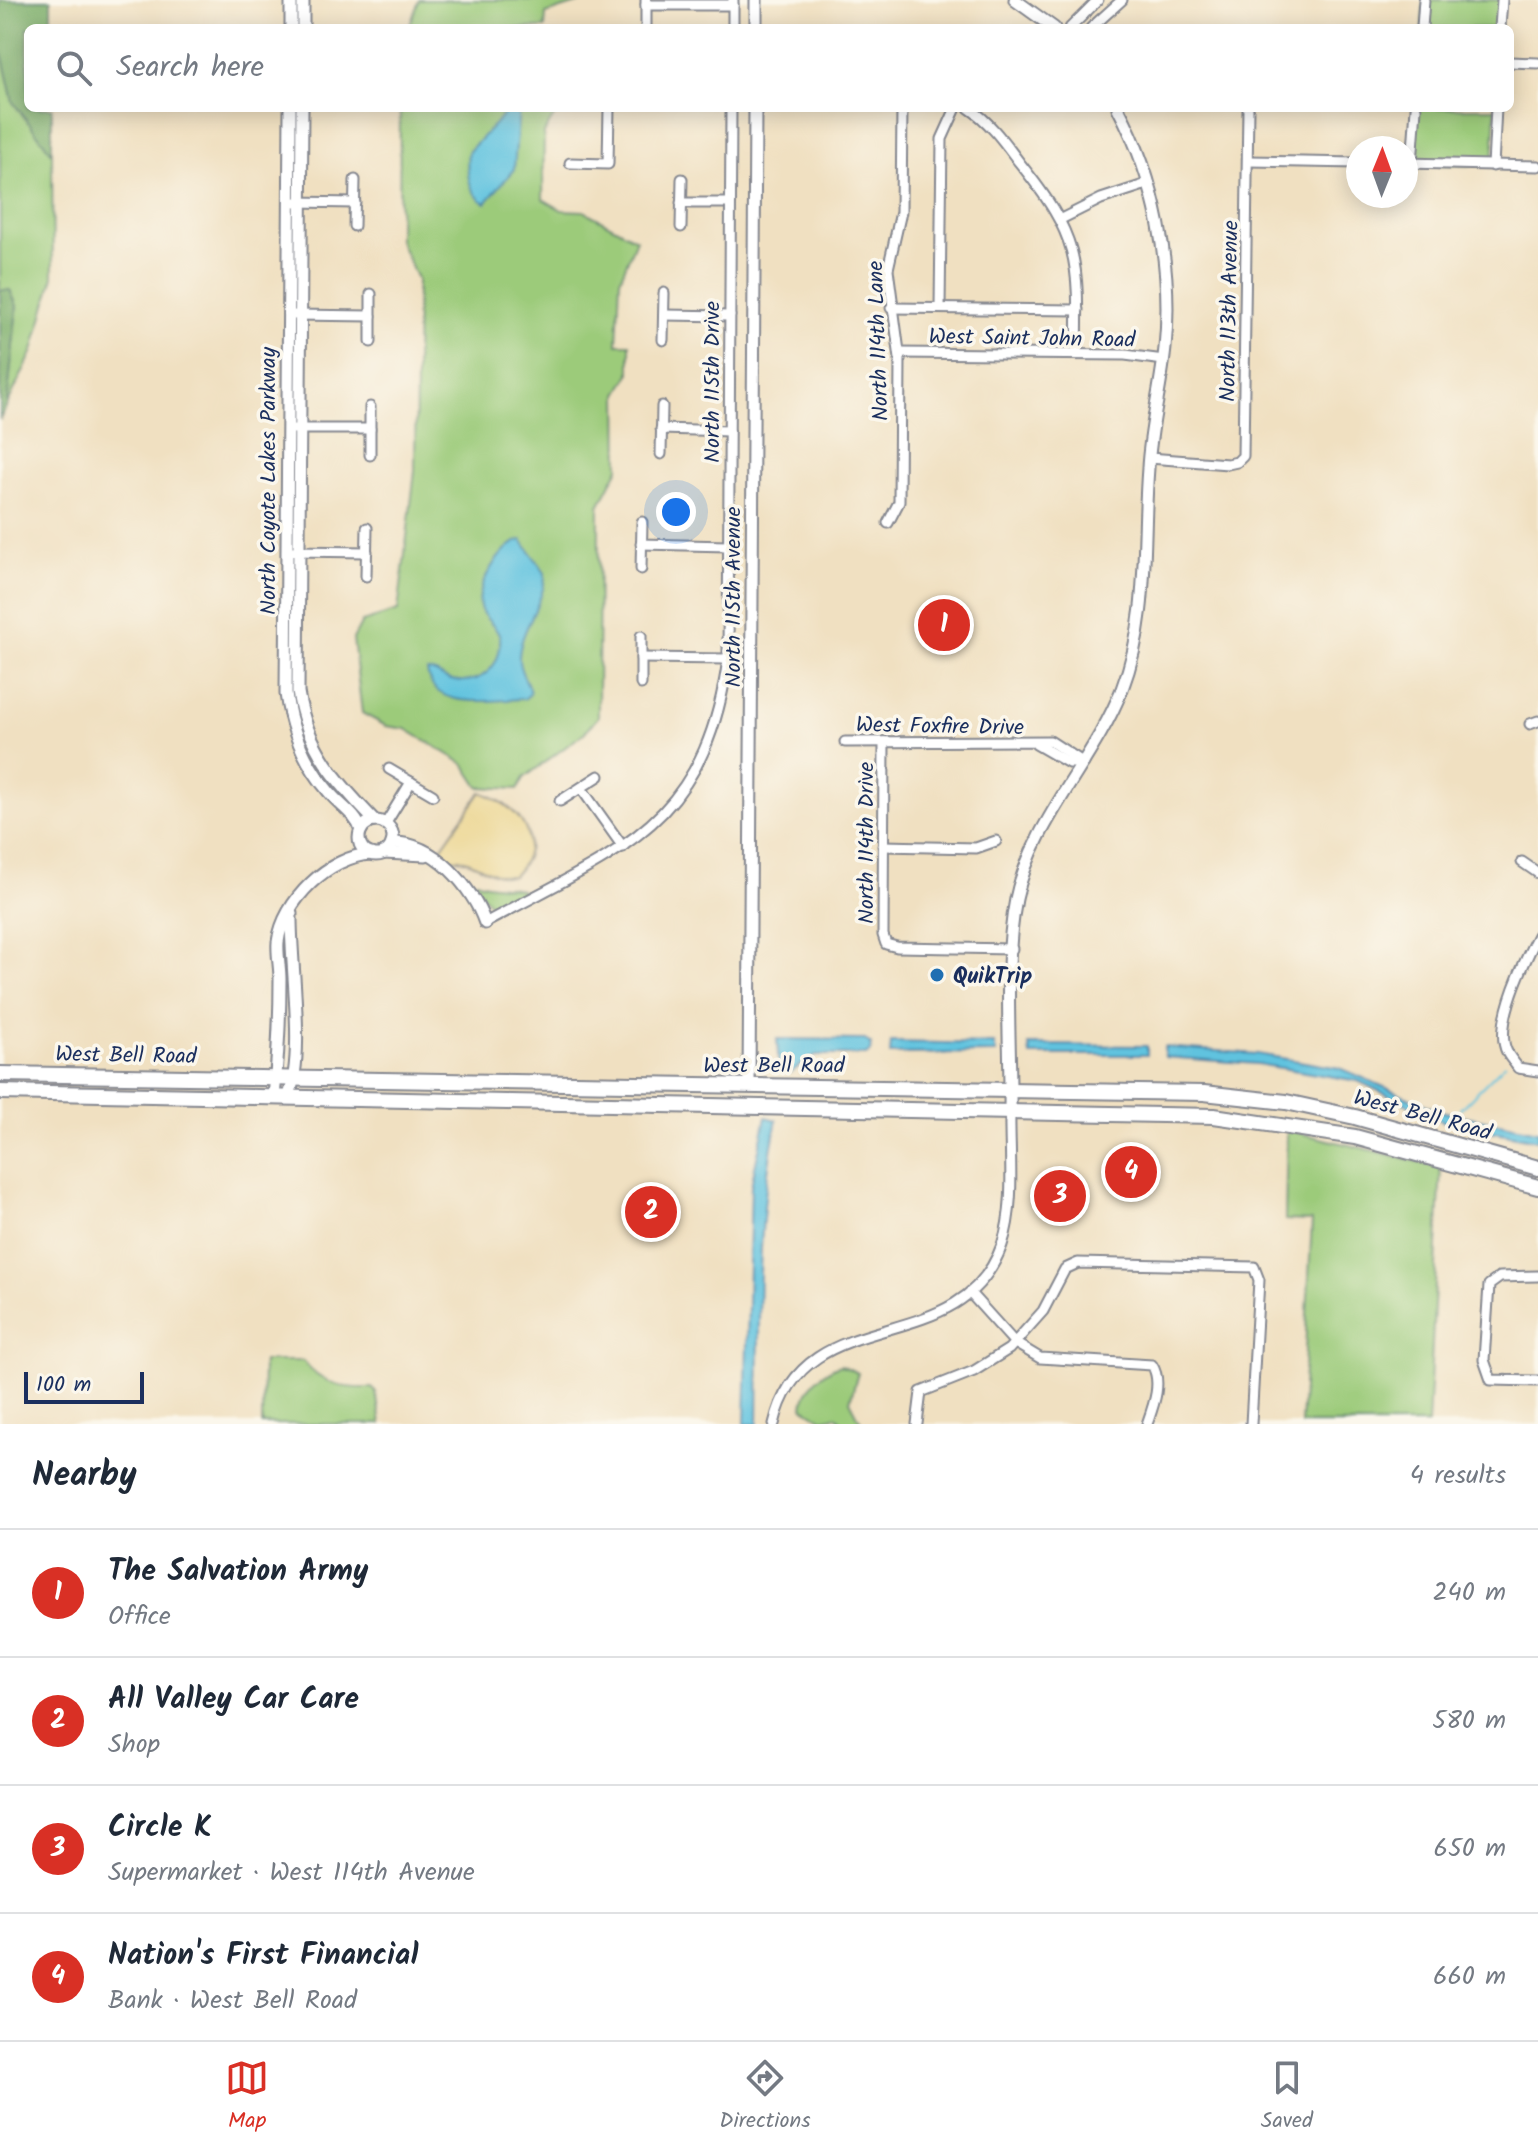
<!DOCTYPE html>
<html lang="en">
<head>
<meta charset="utf-8">
<style>
  :root { --surface:#fff; --page:#f2f2f3; --text:#1f2937; --muted:#747a83; --line:#e0e1e3; --accent:#d93025 }
  body { margin:0; font-family:Kalam,sans-serif; background:var(--page); color:var(--text) }
  .compass { position:absolute; left:1346px; top:136px; width:72px; height:72px; border-radius:50%; background:var(--surface); box-shadow:0 4px 20px #0003; rotate:1deg }
  .scale { position:absolute; left:24px; bottom:20px; width:120px; box-sizing:border-box; padding-left:8px; border:4px solid #1b2f5e; border-top:0; font-size:22px; line-height:28px; white-space:nowrap; color:#1b2f5e; -webkit-text-stroke:6px #fbf7ec; paint-order:stroke }
  .you { position:absolute; left:676px; top:512px; width:28px; height:28px; margin:-20px; border:6px solid #fff; border-radius:50%; background:#1a73e8; box-shadow:0 0 0 12px #1a73e833 }
  .badge { display:grid; place-items:center; width:52px; height:52px; border-radius:50%; background:var(--accent); color:#fff; font-size:26px; font-weight:700 }
  .pin { position:absolute; translate:-50% -50%; border:4px solid #fff; box-shadow:0 2px 8px #0006 }
  .list { margin:0; padding:0; list-style:none }
  h2 { display:flex; justify-content:space-between; align-items:center; height:104px; margin:0; padding:0 32px; font-size:34px }
  h2 small { font-size:26px; font-weight:400; color:var(--muted) }
  .list li { display:grid; grid-template-columns:52px 1fr auto; gap:24px; align-items:center; box-sizing:border-box; height:128px; padding:0 32px; border-top:2px solid var(--line) }
  .list b { display:block; font-size:30px; white-space:nowrap }
  .list p { margin:0; font-size:26px; white-space:nowrap; color:var(--muted) }
  .list em { font-size:26px; font-style:normal; color:var(--muted) }
  .icon { flex:none; width:44px; height:44px; fill:none; stroke:currentColor; stroke-width:2; stroke-linecap:round; stroke-linejoin:round }
  .map { position:relative; flex:none; width:1538px; height:1424px; overflow:hidden }
  .search { position:absolute; background:var(--surface); box-shadow:0 4px 20px #0003; left:24px; right:24px; top:24px; height:88px; display:flex; align-items:center; gap:20px; box-sizing:border-box; padding:0 28px; border-radius:12px; color:var(--muted); font-size:30px }
  .sheet { height:616px; background:var(--surface) }
  nav { display:flex; justify-content:space-around; align-items:center; box-sizing:border-box; height:112px; border-top:2px solid var(--line); background:var(--surface); font-size:22px; color:var(--muted) }
  nav a { display:grid; justify-items:center; gap:4px }
  nav .on { color:var(--accent) }
  .map>svg:first-child { display:block }
  .green { fill:#9ccb7a; stroke:#5c7d6c; stroke-width:2 }
  .forest { fill:#7daf6a; stroke:#4c6f64; stroke-width:2 }
  .sand { fill:#eeda9e; stroke:#84847e; stroke-width:2 }
  .water { fill:#61c3df; stroke:#3e799e; stroke-width:2 }
  .lines { fill:none; stroke-linecap:round; stroke-linejoin:round }
  .stream { stroke:#61c3df; stroke-width:2 }
  .minor-casing { stroke:#868890; stroke-width:13 }
  .tertiary-casing { stroke:#868890; stroke-width:15 }
  .primary-casing { stroke:#868890; stroke-width:18 }
  .minor { stroke:#fff; stroke-width:9 }
  .tertiary { stroke:#fff; stroke-width:11 }
  .primary { stroke:#fff; stroke-width:14 }
  .poi-dot { fill:#1f6fb2; stroke:#fbf7ec; stroke-width:3 }
  .labels { text-anchor:middle; stroke-width:7; stroke-linejoin:round; paint-order:stroke }
  .street-label { font-size:22px; fill:#1b2f5e; stroke:#fbf7ec }
  .poi-label { font-size:22px; font-weight:bold; fill:#1b2f5e; stroke:#fbf7ec; text-anchor:start }
</style>
</head>
<body>
<div class="map">
<svg width="1538" height="1424" viewBox="0 0 1538 1424">
  <rect width="100%" height="100%" fill="#fbf7ec"/>
  <filter id="ink" filterUnits="userSpaceOnUse"><feTurbulence type="fractalNoise" baseFrequency=".0125" numOctaves="2"/><feDisplacementMap in="SourceGraphic" scale="16" xChannelSelector="R" yChannelSelector="G"/><feConvolveMatrix kernelMatrix="1 2 1 2 8 2 1 2 1" color-interpolation-filters="sRGB"/></filter>
  <filter id="wash" filterUnits="userSpaceOnUse"><feTurbulence type="fractalNoise" baseFrequency=".006" numOctaves="4" result="noise"/><feDisplacementMap in="SourceGraphic" scale="32" xChannelSelector="R" yChannelSelector="G"/><feGaussianBlur stdDeviation="1.8" result="paint"/><feColorMatrix in="noise" values="0 0 0 0 0 0 0 0 0 0 0 0 0 0 0 0 0 1.4 0 .05"/><feComposite in="paint" operator="in"/></filter>
  <g filter="url(#wash)">
    <rect width="100%" height="100%" fill="#f0e0c1"/>
    <g class="green">
      <path d="M 419,0 L 589,0 L 546,14 L 545,28 L 409,28 Z"/>
      <path d="M 1424,0 L 1502,0 L 1500,28 L 1422,28 Z"/>
      <path d="M 0,44 L 13,102 L 52,153 L 53,279 L 33,351 L 7,405 L 17,306 L 10,290 L 0,290 Z"/>
      <path d="M 400,108 L 559,108 L 544,133 L 543,199 L 562,210 L 584,211 L 636,239 L 620,280 L 617,344 L 630,344 L 630,374 L 618,394 L 619,468 L 599,506 L 598,717 L 584,733 L 524,778 L 518,789 L 479,787 L 464,764 L 406,729 L 386,726 L 362,713 L 353,639 L 362,622 L 398,611 L 415,471 L 417,279 L 399,240 Z"/>
      <path d="M 1416,108 L 1496,108 L 1493,166 L 1412,164 Z"/>
      <path d="M 476,881 C 494,888 510,883 526,893 L 499,907 L 492,906 L 471,882 Z"/>
      <path d="M 1287,1130 L 1441,1167 L 1428,1424 L 1301,1424 L 1312,1221 L 1285,1220 Z"/>
      <path d="M 263,1361 L 303,1361 C 321,1385 343,1389 372,1388 L 376,1392 L 381,1424 L 262,1424 Z"/>
      <path d="M 841,1365 L 858,1373 L 850,1401 L 862,1424 L 845,1424 L 836,1416 L 822,1419 L 803,1407 C 804,1387 824,1370 841,1365 Z"/>
    </g>
    <g class="forest">
      <path d="M 0,0 L 51,0 L 51,28 L 28,28 L 28,108 L 52,108 L 52,153 L 13,102 L 0,44 Z"/>
      <path d="M 0,290 L 10,290 L 17,306 L 7,405 L 0,420 Z"/>
    </g>
    <path class="sand" d="M 481,792 C 518,806 548,840 513,876 C 490,879 473,856 451,859 L 440,850 Z"/>
    <g class="water">
      <path d="M 510,108 L 519,108 L 514,169 L 486,203 C 468,195 466,170 468,152 Z"/>
      <path d="M 522,540 L 545,573 C 545,604 520,627 519,658 C 518,672 529,681 530,694 L 524,699 C 497,699 432,713 427,671 C 436,671 442,678 451,680 C 481,686 502,667 500,637 C 496,626 487,621 482,612 C 470,592 502,543 522,540 Z"/>
      <path d="M 777,1039 L 865,1040 L 871,1044 L 871,1051 L 866,1055 L 816,1055 L 790,1073 L 779,1070 Z"/>
      <path d="M 891,1042 L 994,1044 L 996,1053 L 890,1054 Z"/>
      <path d="M 1029,1045 L 1147,1046 L 1147,1055 L 1030,1055 Z"/>
      <path d="M 1164,1047 L 1257,1054 L 1340,1068 L 1440,1111 L 1538,1131 L 1538,1140 L 1447,1123 L 1358,1081 L 1257,1064 L 1165,1057 Z"/>
      <path d="M 766,1117 L 777,1120 C 755,1222 760,1321 758,1424 L 745,1424 L 751,1186 Z"/>
    </g>
    <g class="lines">
      <path class="stream" d="M 1460,1109 L 1505,1064"/>
    </g>
  </g>
  <g filter="url(#ink)">
    <g class="lines">
      <defs>
        <g id="minor">
          <path d="M 646,0 L 646,28"/>
          <path d="M 646,5 L 733,5"/>
          <path d="M 733,28 L 733,0"/>
          <path d="M 1070,28 L 1098,0"/>
          <path d="M 1091,28 L 1122,0"/>
          <path d="M 1422,28 L 1424,0"/>
          <path d="M 1500,28 L 1502,0"/>
          <path d="M 1510,62 L 1538,63"/>
          <path d="M 969,108 C 990,122 1004,142 1019,162 C 1080,238 1079,260 1077,354"/>
          <path d="M 1248,161 L 1358,163"/>
          <path d="M 570,163 L 608,164 L 609,108"/>
          <path d="M 1406,163 L 1538,166"/>
          <path d="M 1412,164 L 1416,108"/>
          <path d="M 1493,166 L 1496,108"/>
          <path d="M 296,202 L 355,203"/>
          <path d="M 681,203 L 730,203"/>
          <path d="M 1061,219 L 1101,199 L 1147,184"/>
          <path d="M 354,226 L 355,180"/>
          <path d="M 681,227 L 682,179"/>
          <path d="M 371,294 L 371,342"/>
          <path d="M 891,308 L 1078,310"/>
          <path d="M 940,308 L 942,139 L 956,108"/>
          <path d="M 295,315 L 371,316"/>
          <path d="M 664,315 L 730,316"/>
          <path d="M 663,340 L 664,293"/>
          <path d="M 900,353 L 1125,355 L 1164,360"/>
          <path d="M 370,407 L 370,455"/>
          <path d="M 294,429 L 370,429"/>
          <path d="M 661,429 L 729,431"/>
          <path d="M 661,454 L 662,406"/>
          <path d="M 1149,458 L 1228,464 L 1237,462 L 1243,456 L 1248,108"/>
          <path d="M 888,523 L 899,502 L 900,359 L 888,269 L 901,212 L 902,108"/>
          <path d="M 641,544 L 728,546"/>
          <path d="M 293,551 L 367,552"/>
          <path d="M 641,569 L 642,522"/>
          <path d="M 366,576 L 367,528"/>
          <path d="M 641,658 L 728,659"/>
          <path d="M 641,684 L 641,636"/>
          <path d="M 1530,724 L 1538,721"/>
          <path d="M 845,742 L 1050,741 L 1084,763"/>
          <path d="M 884,742 L 883,935 L 886,944 L 897,947 L 1012,949"/>
          <path d="M 1036,744 L 1069,763 L 1083,763"/>
          <path d="M 389,769 L 433,795"/>
          <path d="M 581,788 L 623,847"/>
          <path d="M 560,801 L 599,776"/>
          <path d="M 386,823 L 411,782"/>
          <path d="M 883,846 L 976,848 L 996,841"/>
          <path d="M 1522,862 L 1538,873"/>
          <path d="M 485,923 C 618,850 705,827 728,659 L 731,108"/>
          <path d="M 1538,935 C 1525,960 1493,1025 1507,1052 C 1509,1057 1515,1063 1518,1068 L 1538,1071"/>
          <path d="M 1538,1276 L 1500,1277 L 1489,1285 L 1484,1360 L 1491,1380 L 1538,1381"/>
          <path d="M 970,1293 L 1015,1343 L 1040,1358 L 1152,1365 C 1163,1382 1153,1407 1147,1424"/>
          <path d="M 774,1424 C 803,1296 960,1363 1002,1245 C 1016,1204 1009,1153 1010,1111"/>
          <path d="M 917,1424 L 921,1392 L 974,1371 L 1009,1349 L 1043,1311 L 1065,1269 L 1078,1263 L 1254,1267 L 1259,1280 L 1251,1424"/>
        </g>
        <g id="tertiary">
          <path d="M 1015,0 L 1054,28"/>
          <path d="M 291,28 L 291,0"/>
          <path d="M 303,28 L 303,0"/>
          <path d="M 756,28 L 756,0"/>
          <path d="M 290,108 L 286,694 C 291,730 305,764 329,792 C 339,805 356,814 361,830"/>
          <path d="M 302,108 L 298,692 C 307,749 337,782 375,821"/>
          <circle cx="376" cy="838" r="17"/>
          <path d="M 392,843 C 433,841 473,888 485,923"/>
          <path d="M 383,853 L 426,855"/>
          <path d="M 749,1086 L 755,108"/>
          <path d="M 274,1097 C 278,1058 280,1018 280,979 C 280,967 277,954 278,942 C 283,901 329,856 371,854"/>
          <path d="M 288,1098 C 306,1054 290,963 291,913"/>
          <path d="M 1010,1111 C 1011,1043 1003,964 1016,899 C 1032,822 1094,761 1122,689 C 1150,616 1142,544 1148,468 C 1150,428 1161,388 1165,348 C 1173,268 1156,179 1118,108"/>
        </g>
        <g id="primary">
          <path d="M 0,1074 L 1204,1093 L 1286,1102 L 1355,1117 L 1538,1168"/>
          <path d="M 0,1092 L 1214,1116 L 1355,1137 L 1538,1187"/>
        </g>
      </defs>
      <use href="#minor" class="minor-casing"/>
      <use href="#tertiary" class="tertiary-casing"/>
      <use href="#primary" class="primary-casing"/>
      <use href="#minor" class="minor"/>
      <use href="#tertiary" class="tertiary"/>
      <use href="#primary" class="primary"/>
    </g>
  </g>
  <circle class="poi-dot" cx="937" cy="975" r="8"/>
  <g class="labels">
    <g class="street-label">
      <text transform="translate(1228 311) rotate(-89)" y="8">North 113th Avenue</text>
      <text transform="translate(1032 337) rotate(1)" y="8">West Saint John Road</text>
      <text transform="translate(877 341) rotate(-92)" y="8">North 114th Lane</text>
      <text transform="translate(711 382) rotate(-90)" y="8">North 115th Drive</text>
      <text transform="translate(267 481) rotate(-90)" y="8">North Coyote Lakes Parkway</text>
      <text transform="translate(732 597) rotate(-90)" y="8">North 115th Avenue</text>
      <text transform="translate(940 725) rotate(1)" y="8">West Foxfire Drive</text>
      <text transform="translate(865 843) rotate(-90)" y="8">North 114th Drive</text>
      <text transform="translate(126 1054) rotate(1)" y="8">West Bell Road</text>
      <text x="774" y="1072">West Bell Road</text>
      <text transform="translate(1423 1114) rotate(15)" y="8">West Bell Road</text>
    </g>
    <g class="poi-label">
      <text x="953" y="983">QuikTrip</text>
    </g>
  </g>
</svg>
<svg class="compass" viewBox="-18 -18 36 36"><path d="M0-13l5 13h-10z" fill="#e53935"/><path d="M0 13l5-13h-10z" fill="#747a83"/></svg>
<div class="scale">100 m</div>
<div class="you"></div>
<div class="pin badge" style="left:944px;top:625px">1</div>
<div class="pin badge" style="left:651px;top:1212px">2</div>
<div class="pin badge" style="left:1060px;top:1196px">3</div>
<div class="pin badge" style="left:1131px;top:1172px">4</div>
<div class="search"><svg class="icon" aria-label="search" viewBox="0 0 24 24"><circle cx="10" cy="10" r="6"/><path d="M15 15l6 6"/></svg>Search here</div>
</div>
<section class="sheet">
<h2>Nearby<small>4 results</small></h2>
<ul class="list">
<li><span class="badge">1</span><div><b>The Salvation Army</b><p>Office</p></div><em>240 m</em></li>
<li><span class="badge">2</span><div><b>All Valley Car Care</b><p>Shop</p></div><em>580 m</em></li>
<li><span class="badge">3</span><div><b>Circle K</b><p>Supermarket · West 114th Avenue</p></div><em>650 m</em></li>
<li><span class="badge">4</span><div><b>Nation's First Financial</b><p>Bank · West Bell Road</p></div><em>660 m</em></li>
</ul>
</section>
<nav>
<a class="on"><svg class="icon" aria-label="map" viewBox="0 0 24 24"><path d="M3 6l6-2 6 2 6-2v14l-6 2-6-2-6 2zM9 4v14M15 6v14"/></svg>Map</a>
<a><svg class="icon" aria-label="directions" viewBox="0 0 24 24"><path d="M12 3l9 9-9 9-9-9zM9 14v-3h6M13 9l2 2-2 2"/></svg>Directions</a>
<a><svg class="icon" aria-label="saved" viewBox="0 0 24 24"><path d="M7 4h10v16l-5-4-5 4z"/></svg>Saved</a>
</nav>
</body>
</html>
